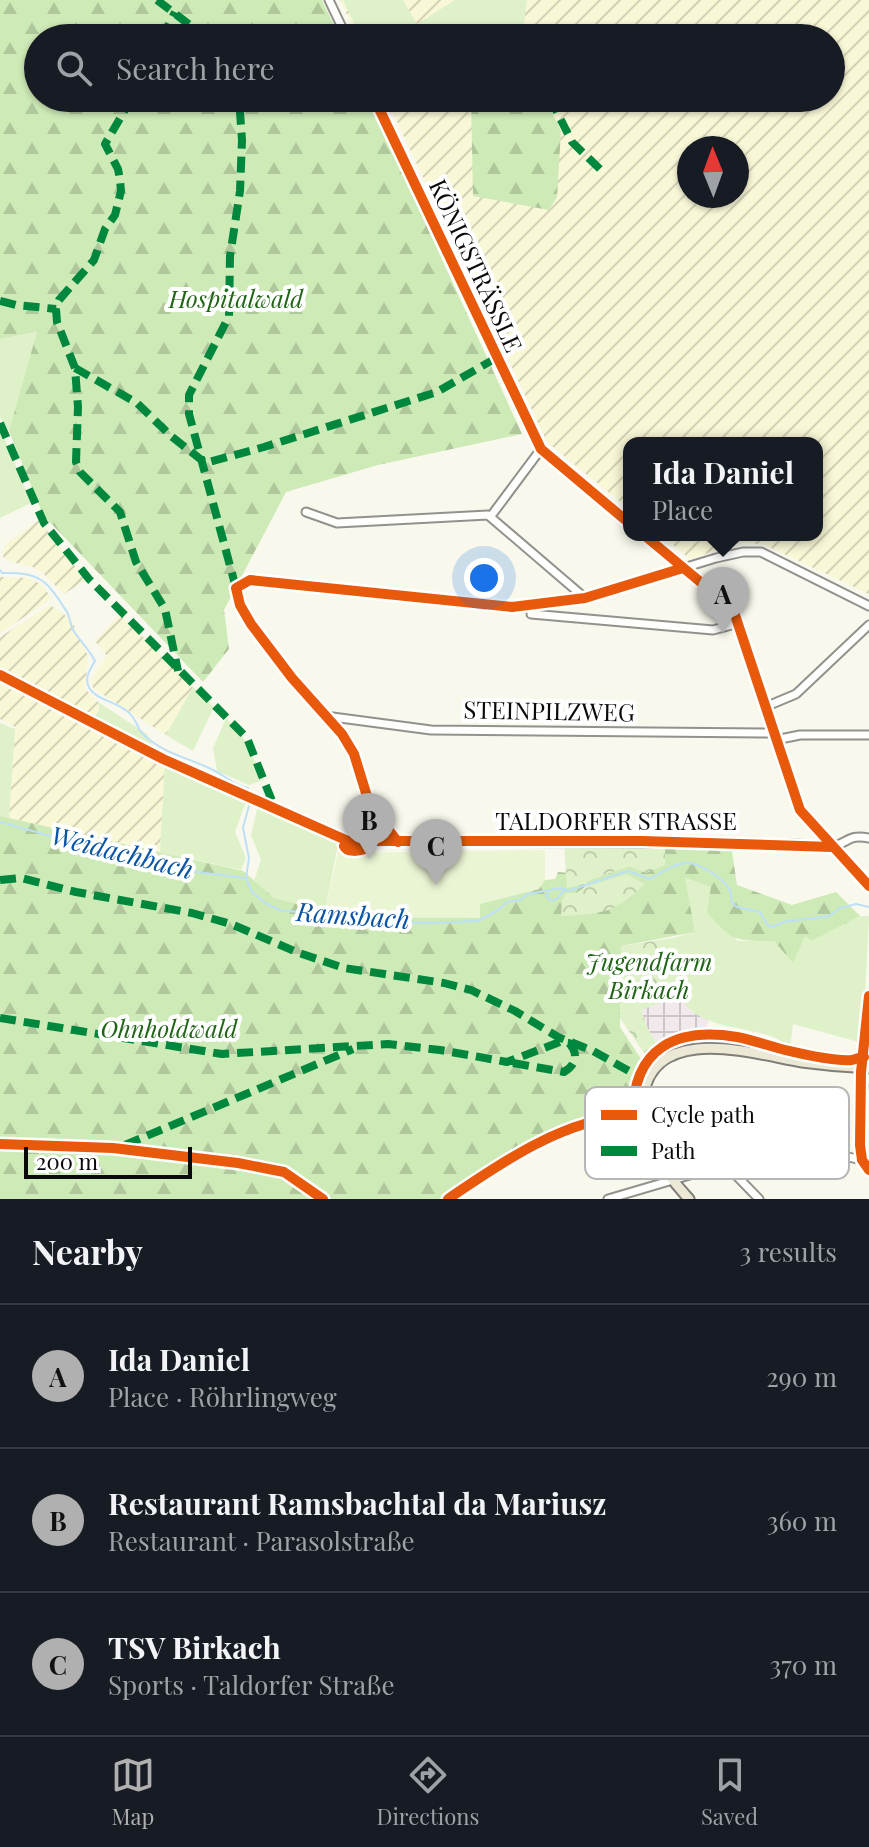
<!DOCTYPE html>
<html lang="en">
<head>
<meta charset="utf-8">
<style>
  :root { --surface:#171b24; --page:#20242c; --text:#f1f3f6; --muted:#9ea1a6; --line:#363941; --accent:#afb0af }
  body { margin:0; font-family:"Playfair Display",serif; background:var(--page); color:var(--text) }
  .compass { position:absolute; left:677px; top:136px; width:72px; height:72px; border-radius:50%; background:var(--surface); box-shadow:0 2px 6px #0004; rotate:359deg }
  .scale { position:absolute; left:24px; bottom:20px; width:168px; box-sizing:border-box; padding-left:8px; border:4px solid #0a0a0a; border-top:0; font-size:22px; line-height:28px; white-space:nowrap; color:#0a0a0a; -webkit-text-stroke:6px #fff; paint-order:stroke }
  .you { position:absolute; left:484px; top:578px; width:28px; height:28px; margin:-20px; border:6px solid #fff; border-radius:50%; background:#1a73e8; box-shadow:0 0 0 12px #1a73e833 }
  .badge { display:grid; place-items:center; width:52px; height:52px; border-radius:50%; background:var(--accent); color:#111; font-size:26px; font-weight:700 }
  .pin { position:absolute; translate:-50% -66px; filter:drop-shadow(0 2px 4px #0008) }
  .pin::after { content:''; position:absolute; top:42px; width:28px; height:24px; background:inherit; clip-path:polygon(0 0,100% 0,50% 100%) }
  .popup { position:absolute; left:623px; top:437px; width:200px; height:104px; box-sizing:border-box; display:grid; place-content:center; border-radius:16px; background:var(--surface); filter:drop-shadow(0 2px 6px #0005); font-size:26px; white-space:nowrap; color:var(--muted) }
  .popup b { font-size:30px; color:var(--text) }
  .popup::after { content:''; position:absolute; left:50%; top:100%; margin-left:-16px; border:16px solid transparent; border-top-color:var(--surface) }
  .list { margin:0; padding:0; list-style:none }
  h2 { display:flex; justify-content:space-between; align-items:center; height:104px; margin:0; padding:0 32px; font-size:34px }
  h2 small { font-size:26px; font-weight:400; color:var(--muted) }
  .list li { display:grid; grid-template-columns:52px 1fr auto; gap:24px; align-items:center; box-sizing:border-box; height:144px; padding:0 32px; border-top:2px solid var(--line) }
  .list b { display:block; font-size:30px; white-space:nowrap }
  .list p { margin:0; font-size:26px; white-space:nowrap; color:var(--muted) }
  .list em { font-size:26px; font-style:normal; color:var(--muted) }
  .icon { flex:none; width:44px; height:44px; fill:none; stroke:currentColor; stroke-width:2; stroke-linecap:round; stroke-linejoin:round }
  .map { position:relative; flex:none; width:869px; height:1199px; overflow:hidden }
  .search { position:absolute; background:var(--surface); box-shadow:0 2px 6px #0004; left:24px; right:24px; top:24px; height:88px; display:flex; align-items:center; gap:20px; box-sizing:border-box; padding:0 28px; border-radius:44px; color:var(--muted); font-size:30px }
  .sheet { height:536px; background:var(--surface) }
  nav { display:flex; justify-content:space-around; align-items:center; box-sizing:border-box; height:112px; border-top:2px solid var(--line); background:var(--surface); font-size:22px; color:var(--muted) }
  nav a { display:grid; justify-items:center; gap:4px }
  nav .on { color:var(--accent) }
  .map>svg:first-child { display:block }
  .industrial { fill:url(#industrial-grid) }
  .farmland { fill:url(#farmland-furrows); fill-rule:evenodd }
  .grass { fill:#dff1c9 }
  .forest { fill:url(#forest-firs) }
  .park { fill:url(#park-crowns) }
  .pitch { fill:#eaf5d4 }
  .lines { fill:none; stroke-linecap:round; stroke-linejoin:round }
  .stream { stroke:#bee0f7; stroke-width:2 }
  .minor-casing { stroke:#92918c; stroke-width:11 }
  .major-casing { stroke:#7f7e79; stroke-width:13 }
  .minor { stroke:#fefefc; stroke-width:7 }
  .major { stroke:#ebe8d5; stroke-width:9 }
  .quiet { stroke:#00873e; stroke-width:8; stroke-dasharray:16 8; stroke-linecap:butt }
  .cycleway-casing { stroke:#fff; stroke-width:15 }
  .cycleway { stroke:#e8590c; stroke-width:10 }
  .labels { text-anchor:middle; stroke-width:8; stroke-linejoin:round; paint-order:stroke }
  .street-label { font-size:24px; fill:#0a0a0a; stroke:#fff }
  .park-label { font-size:24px; font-style:italic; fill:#206516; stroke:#fff }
  .water-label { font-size:26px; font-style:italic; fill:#0a54a4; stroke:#fff }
  .key { fill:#fff; stroke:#b6b6b6; stroke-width:2 }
  .key-label { font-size:22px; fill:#0a0a0a }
</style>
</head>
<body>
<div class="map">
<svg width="869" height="1199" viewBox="0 0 869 1199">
  <defs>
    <pattern id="industrial-grid" width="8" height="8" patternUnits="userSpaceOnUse" patternTransform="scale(2)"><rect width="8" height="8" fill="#f1e9eb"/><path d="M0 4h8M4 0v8" fill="none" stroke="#cdc6c8"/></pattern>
    <pattern id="farmland-furrows" width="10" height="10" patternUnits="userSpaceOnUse" patternTransform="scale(2)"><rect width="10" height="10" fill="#f8f7d6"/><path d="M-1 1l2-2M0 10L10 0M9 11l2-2" fill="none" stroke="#d3d2b6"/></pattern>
    <pattern id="forest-firs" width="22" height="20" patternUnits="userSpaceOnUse" patternTransform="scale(2)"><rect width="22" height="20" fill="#ceeab7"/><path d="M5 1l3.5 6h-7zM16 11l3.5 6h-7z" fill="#b0c79c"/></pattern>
    <pattern id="park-crowns" width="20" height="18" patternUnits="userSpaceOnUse" patternTransform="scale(2)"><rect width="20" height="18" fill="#dff1c9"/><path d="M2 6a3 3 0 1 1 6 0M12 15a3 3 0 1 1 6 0" fill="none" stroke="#becdab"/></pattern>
  </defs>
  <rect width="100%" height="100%" fill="#f9f8ec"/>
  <path class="industrial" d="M 680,996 L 691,1011 L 709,1019 L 705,1032 L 682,1035 L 658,1046 L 648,1029 L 640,1009 Z"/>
  <g class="farmland">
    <path d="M 340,0 L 869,0 L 869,594 L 765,545 L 742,542 L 690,559 L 661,535 L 817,535 L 817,443 L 629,443 L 629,509 L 547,442 L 386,98 L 831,98 L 831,38 L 358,38 ZM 689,148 L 737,148 L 737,196 L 689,196 Z"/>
    <path d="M 39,520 L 86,580 L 64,594 L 45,575 L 33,567 L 12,562 L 4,558 L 2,553 L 6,544 Z"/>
    <path d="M 0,577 L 28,578 L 37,582 L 45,588 L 51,599 L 0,633 Z"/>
    <path d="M 50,605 L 71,619 L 88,656 L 85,689 L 98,702 L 99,709 L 96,715 L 89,717 L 0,673 L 0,637 Z"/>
    <path d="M 120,614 L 193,687 L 166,735 L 93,688 L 91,679 L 107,656 L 95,641 Z"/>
    <path d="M 0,679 L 54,703 L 165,762 L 160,852 L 9,818 L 15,727 L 0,719 Z"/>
  </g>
  <g class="grass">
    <path d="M 343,0 L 403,0 L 417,24 L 455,0 L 527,0 L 523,32 L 528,38 L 361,38 Z"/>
    <path d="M 38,332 L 9,431 L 0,418 L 0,339 Z"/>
    <path d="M 0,427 L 31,503 L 0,518 Z"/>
    <path d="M 193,687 L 214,707 L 193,751 L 166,735 Z"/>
    <path d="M 98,702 L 147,734 L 155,752 L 89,717 L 96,715 L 99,709 Z"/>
    <path d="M 226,718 L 242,735 L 264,780 L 249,785 L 217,771 L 213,748 Z"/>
    <path d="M 0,723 L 15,729 L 9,818 L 0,816 Z"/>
    <path d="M 165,762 L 247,799 L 235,832 L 246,858 L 241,870 L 160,852 Z"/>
    <path d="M 258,805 L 339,839 L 325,911 L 274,898 L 254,881 L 261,860 L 251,835 Z"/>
    <path d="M 684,878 L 711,887 L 737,941 L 774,941 L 793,962 L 805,935 L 812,941 L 860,916 L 869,916 L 863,1033 L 859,1042 L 793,1024 L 790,1049 C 785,1046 782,1041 776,1038 C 747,1026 690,1028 680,994 C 675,976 675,956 673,938 L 695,932 Z"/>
  </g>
  <g class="forest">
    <path d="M 0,0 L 322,0 L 340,38 L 38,38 L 38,98 L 368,98 L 522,434 L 378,465 L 286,492 L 224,610 L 229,649 L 203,682 L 43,515 L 9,431 L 37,332 L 0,339 Z"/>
    <path d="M 471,98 L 545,98 L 561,131 L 557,197 L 549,210 L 473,196 Z"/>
    <path d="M 0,816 L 243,871 L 274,898 L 325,911 L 340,913 L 480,917 L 479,904 L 538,889 L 545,880 L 555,879 L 558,872 L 569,873 L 585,884 L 585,887 L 566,904 L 587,887 L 587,881 L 629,866 L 646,872 L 665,845 L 731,845 L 737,885 L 792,905 L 836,892 L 860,916 L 812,941 L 805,936 L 793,963 L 774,941 C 737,941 732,942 707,912 L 711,887 L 685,878 L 695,932 L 621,946 L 620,1027 L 643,1062 L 645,1077 L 638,1095 L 638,1113 C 568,1118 503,1159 447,1199 L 0,1199 Z"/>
  </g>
  <g class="park">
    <path d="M 564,845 L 665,845 L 665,865 L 646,873 L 629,866 L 587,881 L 588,886 L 626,874 L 645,884 C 614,913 603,914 561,916 L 562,901 L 566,893 L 576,893 L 585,887 L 584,884 L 567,888 Z"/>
    <path d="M 673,938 L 680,996 L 641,1010 L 648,1029 L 658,1046 L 647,1057 L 620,1018 L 621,946 Z"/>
  </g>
  <path class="pitch" d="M 339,848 L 351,853 L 545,850 L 545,880 L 539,889 L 480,904 L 480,918 C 428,917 376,920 325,911 Z"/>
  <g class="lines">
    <g class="stream">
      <path d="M 0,570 L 2,573 C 41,572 46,580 67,612 C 70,617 70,624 73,630 C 80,641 89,649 95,661 C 91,668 85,676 88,685 C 92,699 118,702 128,712 C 135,717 137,727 142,733 C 162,754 191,758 215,771 C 227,777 233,785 248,788 L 251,794"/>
      <path d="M 250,802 L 243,828 L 249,858 L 246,878 L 252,892 L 265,903 L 282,911 L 305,912 L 350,922 L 429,923 L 478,921 L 498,910 L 507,902 L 520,900 L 528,894 L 561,888 L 568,891 L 628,871 L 650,879 C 661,873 673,864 686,863 C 699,862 724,879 730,890 C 731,892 731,901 732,903 L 737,907 L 760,912 L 767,924 L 772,927 L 783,922 L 829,916 L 840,908 L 856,904 L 869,907"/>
      <path d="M 0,822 L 166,868 L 244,878"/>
      <path d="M 548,893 L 547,898 C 556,905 560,894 565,889"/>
    </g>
    <defs>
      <g id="minor">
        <path d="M 329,0 L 347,38"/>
        <path d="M 374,98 L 541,449 L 629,523"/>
        <path d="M 306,512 L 337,523 L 488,515 L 585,598"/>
        <path d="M 491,516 L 541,449"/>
        <path d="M 644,535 L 722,600 L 735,615 L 800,810 L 869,886"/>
        <path d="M 869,606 L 761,552 L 743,552 L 716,558 L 585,598 L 512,607 L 250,580 L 236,588 L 240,605 L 251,624 L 292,678 L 342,734 L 354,754 L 370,806 L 398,842 L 799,844 C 810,845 822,849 832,847 C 849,842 849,834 869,838"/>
        <path d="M 531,614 L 713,630 L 739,623"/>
        <path d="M 765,707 L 796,694 L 869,625"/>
        <path d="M 325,716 L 431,730 L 774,733"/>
        <path d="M 775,740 L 800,735 L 869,735"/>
        <path d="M 864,1068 L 869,996"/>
        <path d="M 863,1085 C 861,1112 854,1147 869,1170"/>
        <path d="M 661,1123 C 677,1119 733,1125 744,1139 C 747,1143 749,1152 751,1157"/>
        <path d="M 727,1166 L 759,1199"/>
        <path d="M 608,1199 L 751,1157 L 783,1151 L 821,1151 L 862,1160"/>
      </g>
      <path id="major" d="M 689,1199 C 664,1172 637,1135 643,1096 C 655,1022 754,1054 802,1062 C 824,1065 846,1067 869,1068"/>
    </defs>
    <use href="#minor" class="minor-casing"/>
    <use href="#major" class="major-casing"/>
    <use href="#minor" class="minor"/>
    <use href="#major" class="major"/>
    <g class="quiet">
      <path d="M 157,0 L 207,38"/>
      <path d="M 162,38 L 175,12"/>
      <path d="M 132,98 L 105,144 L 118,169 L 120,180 L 121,191 L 115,215 L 105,229 L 94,260 L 59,300 L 56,309 L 57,322 L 75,368 L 78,407 L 76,462 L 80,472 L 120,512 L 136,562 L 165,609 L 178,671"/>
      <path d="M 550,98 L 572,142 L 604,173"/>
      <path d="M 0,301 L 16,305 L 56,309"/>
      <path d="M 75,368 L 137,403 L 171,436 L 204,462 L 209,462 L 264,447 L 437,392 L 496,358"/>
      <path d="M 0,423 L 44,523 L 89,579 L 247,738 L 276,811"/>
      <path d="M 236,588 L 189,414 L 189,395 L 229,316 L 230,256 L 240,191 L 242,140 L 239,98"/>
      <path d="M 0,880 L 21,878 L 76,892 L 192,913 L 231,924 L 299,953 L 344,968 L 444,983 L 471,990 L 515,1011 L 558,1037 L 593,1051 L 638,1076"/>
      <path d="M 0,1018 L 222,1054 L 388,1044 L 440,1050 L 507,1062 L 560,1042 L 569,1043 C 579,1054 576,1065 564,1072 L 507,1062"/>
      <path d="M 125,1145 L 353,1049"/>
    </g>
    <defs>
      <g id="cycleway">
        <path d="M 374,98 L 541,449 L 629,523"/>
        <path d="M 644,535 L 722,600 L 735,615 L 800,810 L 869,886"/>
        <path d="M 0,675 L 163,759 L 348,841"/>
        <path d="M 371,841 L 365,849 C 359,851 347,853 344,846 L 348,841 L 642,841 L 832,847"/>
        <path d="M 398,842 L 370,806 L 354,754 L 342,734 L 292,678 L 251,624 L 240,605 L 236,588 L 250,580 L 512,607 L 585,598 L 683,568"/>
        <path d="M 869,996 L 861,1072 L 860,1145 L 862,1160 L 869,1170"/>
        <path d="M 0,1144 L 113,1148 L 238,1163 L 284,1172 L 323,1199"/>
        <path d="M 448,1199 C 502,1162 566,1118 633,1115 C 633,1048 676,1027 737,1037 C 753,1040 769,1046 785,1050 C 802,1054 835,1062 852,1060 C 856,1059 860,1057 864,1057"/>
      </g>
    </defs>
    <use href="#cycleway" class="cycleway-casing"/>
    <use href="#cycleway" class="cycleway"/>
  </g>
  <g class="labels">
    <g class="street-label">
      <text transform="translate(475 266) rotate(65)" y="8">KÖNIGSTRÄSSLE</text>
      <text transform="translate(549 712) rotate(1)" y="8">STEINPILZWEG</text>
      <text x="616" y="830">TALDORFER STRASSE</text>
    </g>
    <g class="park-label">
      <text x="236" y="308">Hospitalwald</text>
      <text x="649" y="971">Jugendfarm<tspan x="649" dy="28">Birkach</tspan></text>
      <text x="169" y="1038">Ohnholdwald</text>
    </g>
    <g class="water-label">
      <text transform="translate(122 853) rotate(14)" y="9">Weidachbach</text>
      <text transform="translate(353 916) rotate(4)" y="9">Ramsbach</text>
    </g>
  </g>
  <rect x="585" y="1087" width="264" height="92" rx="12" class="key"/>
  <rect x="601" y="1110" width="36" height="10" fill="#e8590c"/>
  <rect x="601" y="1146" width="36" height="10" fill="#00873e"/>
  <g class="key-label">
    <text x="651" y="1123">Cycle path</text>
    <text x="651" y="1159">Path</text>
  </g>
</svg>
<svg class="compass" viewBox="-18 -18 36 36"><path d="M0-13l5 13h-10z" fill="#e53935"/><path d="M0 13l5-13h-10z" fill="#9ea1a6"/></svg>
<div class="scale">200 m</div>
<div class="you"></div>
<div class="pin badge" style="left:723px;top:633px">A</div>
<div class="popup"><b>Ida Daniel</b>Place</div>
<div class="pin badge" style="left:369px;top:859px">B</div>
<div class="pin badge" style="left:436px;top:885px">C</div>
<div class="search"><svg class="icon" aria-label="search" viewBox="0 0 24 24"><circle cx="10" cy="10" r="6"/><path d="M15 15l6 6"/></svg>Search here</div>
</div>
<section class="sheet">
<h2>Nearby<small>3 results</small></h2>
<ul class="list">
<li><span class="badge">A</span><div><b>Ida Daniel</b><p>Place · Röhrlingweg</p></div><em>290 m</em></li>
<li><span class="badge">B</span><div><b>Restaurant Ramsbachtal da Mariusz</b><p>Restaurant · Parasolstraße</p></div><em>360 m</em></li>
<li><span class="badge">C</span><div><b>TSV Birkach</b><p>Sports · Taldorfer Straße</p></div><em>370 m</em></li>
</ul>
</section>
<nav>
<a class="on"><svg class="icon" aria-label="map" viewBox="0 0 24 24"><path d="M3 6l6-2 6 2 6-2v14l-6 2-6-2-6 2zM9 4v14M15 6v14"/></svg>Map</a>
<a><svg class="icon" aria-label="directions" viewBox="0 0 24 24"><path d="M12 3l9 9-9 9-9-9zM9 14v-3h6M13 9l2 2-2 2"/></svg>Directions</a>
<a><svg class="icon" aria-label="saved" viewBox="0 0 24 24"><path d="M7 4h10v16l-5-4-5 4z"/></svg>Saved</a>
</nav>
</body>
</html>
